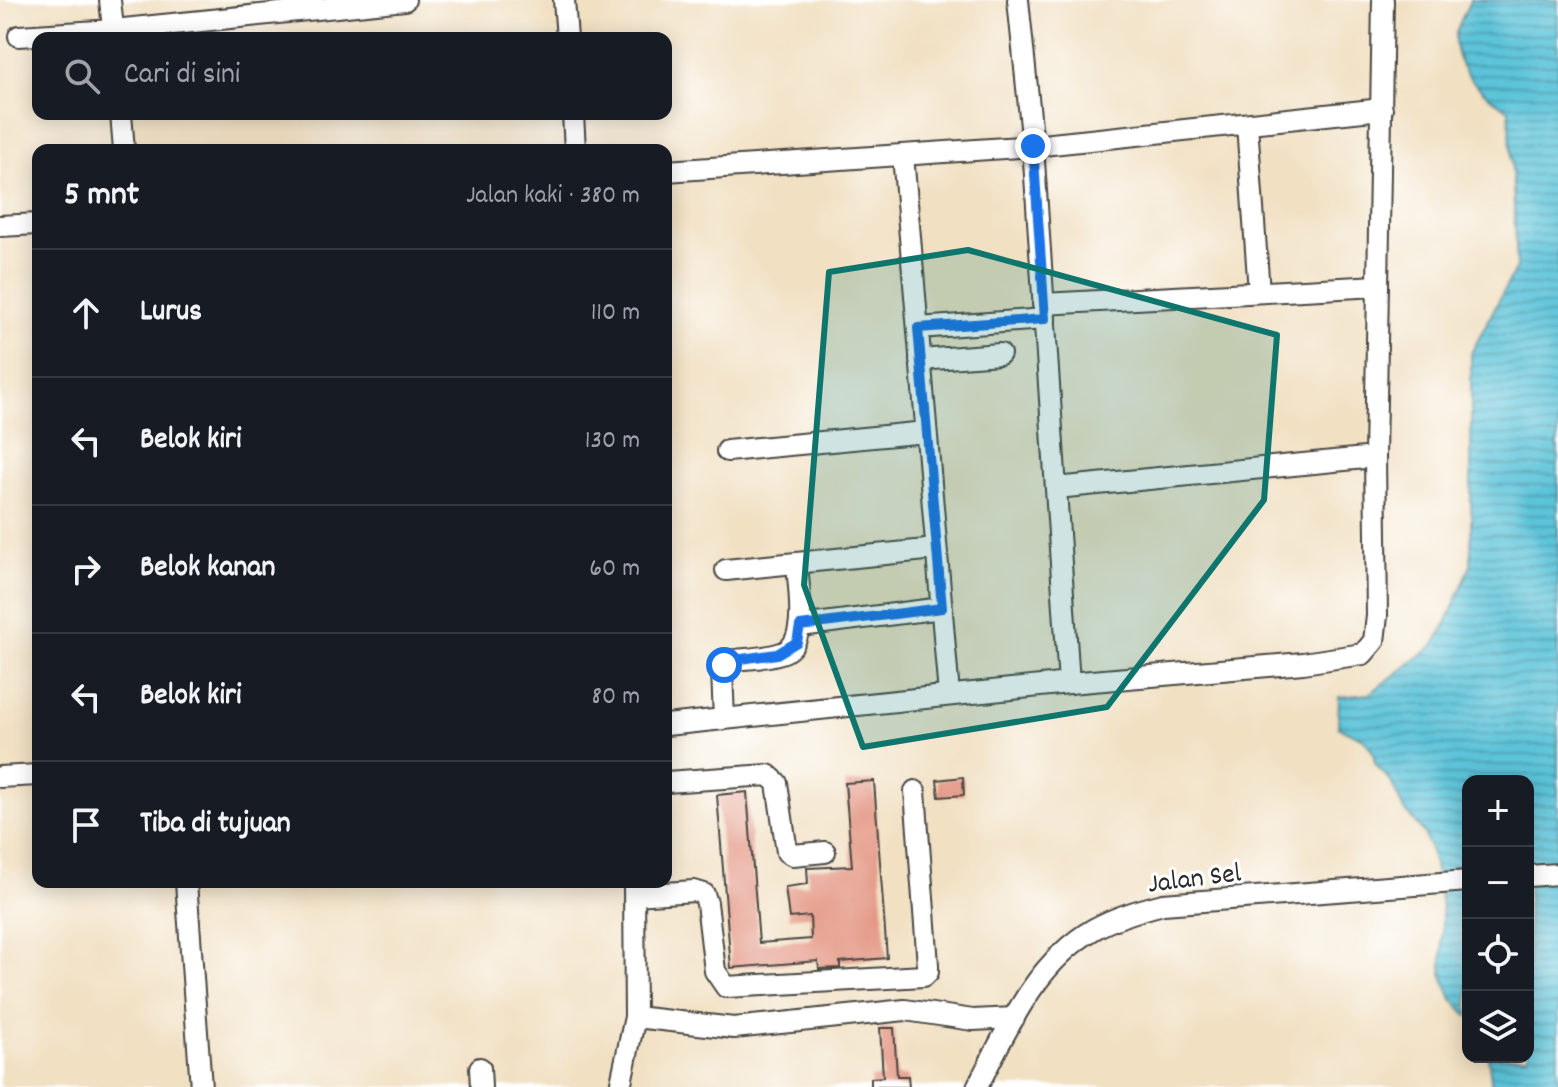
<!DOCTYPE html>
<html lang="id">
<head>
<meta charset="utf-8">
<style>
  :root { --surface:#171b24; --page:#20242c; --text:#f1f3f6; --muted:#9ea1a6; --line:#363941 }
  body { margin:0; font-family:Dekko,sans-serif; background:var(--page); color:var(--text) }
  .controls { position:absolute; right:24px; bottom:24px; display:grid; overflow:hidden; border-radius:16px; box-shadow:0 4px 20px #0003 }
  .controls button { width:72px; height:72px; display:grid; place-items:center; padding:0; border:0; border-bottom:2px solid var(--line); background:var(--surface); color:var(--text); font:40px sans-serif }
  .stop { position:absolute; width:24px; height:24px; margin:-18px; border:6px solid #1a73e8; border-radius:50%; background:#fff }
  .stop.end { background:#1a73e8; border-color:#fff; box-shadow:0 2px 8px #0008 }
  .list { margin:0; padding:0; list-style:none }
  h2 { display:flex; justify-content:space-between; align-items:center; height:104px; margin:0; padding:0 32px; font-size:34px }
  h2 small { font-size:26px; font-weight:400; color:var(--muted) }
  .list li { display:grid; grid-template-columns:52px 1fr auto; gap:24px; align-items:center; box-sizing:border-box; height:128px; padding:0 32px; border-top:2px solid var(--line) }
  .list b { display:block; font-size:30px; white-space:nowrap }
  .list em { font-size:26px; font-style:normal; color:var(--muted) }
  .icon { flex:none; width:44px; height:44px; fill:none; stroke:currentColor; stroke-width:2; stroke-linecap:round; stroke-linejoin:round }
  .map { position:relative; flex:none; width:1558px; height:1087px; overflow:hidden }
  .search { position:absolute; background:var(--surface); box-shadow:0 4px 20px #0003; left:32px; top:32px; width:640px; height:88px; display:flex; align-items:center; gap:20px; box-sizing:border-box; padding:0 28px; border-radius:16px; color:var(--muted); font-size:30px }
  .panel { position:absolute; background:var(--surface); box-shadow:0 4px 20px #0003; left:32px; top:144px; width:640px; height:744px; border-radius:16px }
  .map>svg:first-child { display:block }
  .water { fill:url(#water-rules); stroke:#447782; stroke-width:2 }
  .building { fill:#e39481 }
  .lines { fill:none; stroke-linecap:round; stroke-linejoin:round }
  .minor-casing { stroke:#494642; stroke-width:24 }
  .minor { stroke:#fff; stroke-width:20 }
  .route { stroke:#1a73e8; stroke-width:10 }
  .marked { fill:#0f766e; fill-opacity:0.2; stroke:#0f766e; stroke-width:6; stroke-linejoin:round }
  .labels { text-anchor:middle; stroke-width:6; stroke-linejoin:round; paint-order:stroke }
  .street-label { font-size:28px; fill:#2b2b2b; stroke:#fff }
</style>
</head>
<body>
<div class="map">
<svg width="1558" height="1087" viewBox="0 0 1558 1087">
  <defs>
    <pattern id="water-rules" width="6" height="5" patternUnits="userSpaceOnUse" patternTransform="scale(2)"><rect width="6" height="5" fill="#5cc3d9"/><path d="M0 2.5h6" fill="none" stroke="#4c9fb0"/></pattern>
  </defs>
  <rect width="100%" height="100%" fill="#fff"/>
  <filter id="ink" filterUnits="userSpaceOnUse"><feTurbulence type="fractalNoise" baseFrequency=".0125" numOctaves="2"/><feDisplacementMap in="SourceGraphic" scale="16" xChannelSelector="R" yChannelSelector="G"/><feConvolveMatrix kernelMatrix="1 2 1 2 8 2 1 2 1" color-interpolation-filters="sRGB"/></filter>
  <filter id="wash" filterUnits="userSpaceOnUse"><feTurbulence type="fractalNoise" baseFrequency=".006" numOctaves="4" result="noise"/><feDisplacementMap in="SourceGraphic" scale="32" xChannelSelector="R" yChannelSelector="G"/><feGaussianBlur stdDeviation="1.8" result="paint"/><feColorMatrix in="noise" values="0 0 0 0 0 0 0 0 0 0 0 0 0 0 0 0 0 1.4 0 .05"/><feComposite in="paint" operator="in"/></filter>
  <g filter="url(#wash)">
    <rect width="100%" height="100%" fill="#f1e0c2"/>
    <path class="water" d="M 1470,0 L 1558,0 L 1558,1087 L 1492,1087 L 1488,1057 L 1528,1057 L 1528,781 L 1468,781 L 1468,1016 L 1452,999 L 1442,974 L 1442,907 L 1432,855 L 1424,833 L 1403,808 L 1391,782 L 1375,763 L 1373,752 L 1364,739 L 1338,727 L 1339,697 L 1369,694 L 1433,646 L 1444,628 L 1471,565 L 1471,353 L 1517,266 L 1509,110 C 1485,95 1457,74 1455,42 C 1454,30 1466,12 1470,0 Z"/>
    <g id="blocks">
      <g class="building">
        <path d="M 963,777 L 964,795 L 939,797 L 937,780 Z"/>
        <path d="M 874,781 L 887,958 L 840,962 L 840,968 L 819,969 L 818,961 L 731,968 L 717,795 L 747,792 L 759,943 L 811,939 L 810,916 L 789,918 L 785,887 L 808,884 L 807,868 L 852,866 L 845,783 Z"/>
        <path d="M 880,1028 L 894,1028 L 897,1076 L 908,1076 L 909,1087 L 871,1087 L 871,1078 L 883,1077 Z"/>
      </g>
    </g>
  </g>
  <g filter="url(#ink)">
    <use href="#blocks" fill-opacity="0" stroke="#494642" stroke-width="2"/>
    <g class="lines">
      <defs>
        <g id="minor">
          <path d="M 110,0 L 114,38"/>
          <path d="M 564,0 L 567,38"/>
          <path d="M 1018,0 L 1033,146 L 1069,683"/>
          <path d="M 19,36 L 114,30 L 405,0"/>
          <path d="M 121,114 L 124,150"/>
          <path d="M 573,114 L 575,150"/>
          <path d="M 1247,124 L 1259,292"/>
          <path d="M 903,155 L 949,695"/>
          <path d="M 666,171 L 1033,146 L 1382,109"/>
          <path d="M 0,226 L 38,224"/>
          <path d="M 1043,304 L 1378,286"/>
          <path d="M 918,328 L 1045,319"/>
          <path d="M 920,360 L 1000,354"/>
          <path d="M 727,451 L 926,432"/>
          <path d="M 1056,488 L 1375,457"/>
          <path d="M 726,570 L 936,549"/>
          <path d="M 800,626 L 942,608"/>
          <path d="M 724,719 L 722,671 L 727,661 C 745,658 767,659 784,652 C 809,641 798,587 797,563"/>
          <path d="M 666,725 L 1069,683 L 1303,663 L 1363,654 L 1374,641 L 1377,616 L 1375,457 L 1383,0"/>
          <path d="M 0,777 L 38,775"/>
          <path d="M 666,782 L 768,775 L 777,783 L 787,852 L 793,855 L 825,852"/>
          <path d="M 1528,876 L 1558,874"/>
          <path d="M 186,882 L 201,1087"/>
          <path d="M 635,895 L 694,891 L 704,894 L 707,903 L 715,971 L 726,987 L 924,976 L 928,972 L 928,965 L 915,791"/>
          <path d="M 635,1017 L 734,1028 L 905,1010 L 973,1020 L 1014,1018"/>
          <path d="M 480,1068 L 481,1087"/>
          <path d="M 620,1087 L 635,1017 L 634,885"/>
          <path d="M 977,1087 C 1007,1030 1035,963 1094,929 C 1115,917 1140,910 1163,904 L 1468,881"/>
        </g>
      </defs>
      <use href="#minor" class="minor-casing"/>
      <use href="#minor" class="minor"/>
    </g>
  </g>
  <g class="lines" filter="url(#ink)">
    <path class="route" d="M 724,665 L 727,661 L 777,654 L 797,642 L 800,626 L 942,608 L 918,328 L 1045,319 L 1033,146"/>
  </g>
  <path class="marked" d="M 968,250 L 1277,335 L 1264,500 L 1107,707 L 863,747 L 804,585 L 829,272 Z"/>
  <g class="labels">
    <g class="street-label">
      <text transform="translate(1194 876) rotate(-7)" y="10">Jalan Sel</text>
    </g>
  </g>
</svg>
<div class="controls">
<button>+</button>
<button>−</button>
<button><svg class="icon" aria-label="locate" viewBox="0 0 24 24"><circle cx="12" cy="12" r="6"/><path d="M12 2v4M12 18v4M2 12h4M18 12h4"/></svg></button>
<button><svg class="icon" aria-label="layers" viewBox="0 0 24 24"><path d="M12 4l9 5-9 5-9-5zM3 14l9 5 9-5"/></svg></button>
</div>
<div class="stop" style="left:724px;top:665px"></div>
<div class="stop end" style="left:1033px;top:146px"></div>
<div class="search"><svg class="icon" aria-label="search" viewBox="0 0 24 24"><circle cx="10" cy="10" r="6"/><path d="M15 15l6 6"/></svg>Cari di sini</div>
<section class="panel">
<h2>5 mnt<small>Jalan kaki · 380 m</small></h2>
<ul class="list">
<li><svg class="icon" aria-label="ahead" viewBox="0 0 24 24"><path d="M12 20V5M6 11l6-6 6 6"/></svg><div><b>Lurus</b></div><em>110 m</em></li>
<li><svg class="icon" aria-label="left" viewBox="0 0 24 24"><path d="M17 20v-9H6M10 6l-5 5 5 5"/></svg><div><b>Belok kiri</b></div><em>130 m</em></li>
<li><svg class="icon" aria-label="right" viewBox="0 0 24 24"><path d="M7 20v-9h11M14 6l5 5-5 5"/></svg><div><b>Belok kanan</b></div><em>60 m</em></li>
<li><svg class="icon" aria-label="left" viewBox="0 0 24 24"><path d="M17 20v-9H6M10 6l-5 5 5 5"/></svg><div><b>Belok kiri</b></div><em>80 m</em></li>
<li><svg class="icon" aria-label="arrive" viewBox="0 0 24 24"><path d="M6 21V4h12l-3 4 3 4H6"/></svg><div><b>Tiba di tujuan</b></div></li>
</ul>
</section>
</div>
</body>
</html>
